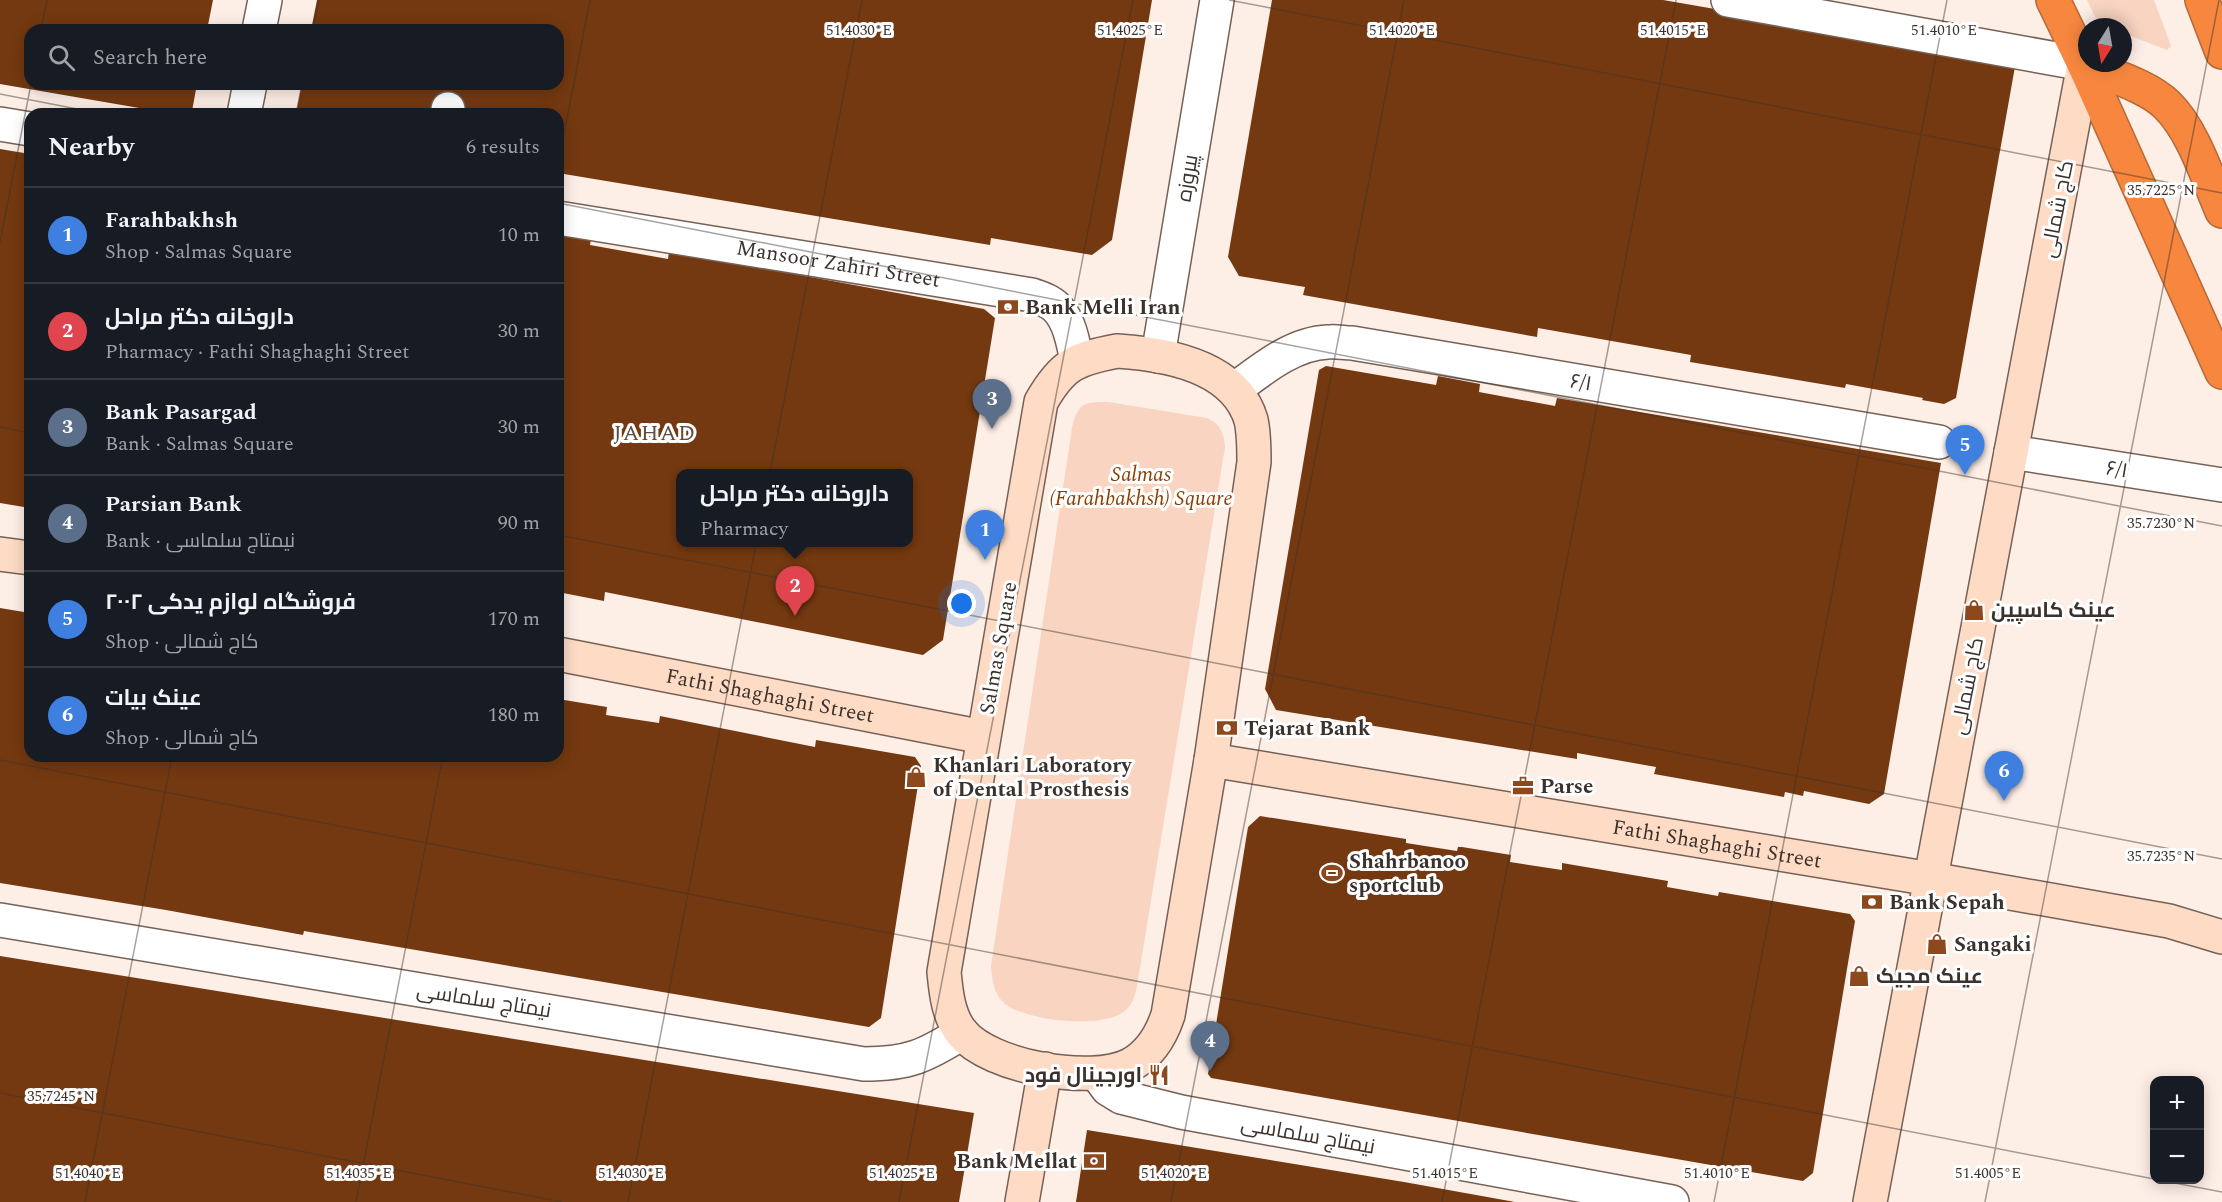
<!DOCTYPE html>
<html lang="en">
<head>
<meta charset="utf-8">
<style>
  :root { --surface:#171b24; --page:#242831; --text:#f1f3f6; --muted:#9ea1a6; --line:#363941; --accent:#0b8043 }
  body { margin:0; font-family:Spectral,Cairo,serif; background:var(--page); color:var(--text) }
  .controls { position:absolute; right:18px; bottom:18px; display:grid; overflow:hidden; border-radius:12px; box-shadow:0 3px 15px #0003 }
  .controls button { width:54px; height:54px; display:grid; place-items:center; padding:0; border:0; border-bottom:2px solid var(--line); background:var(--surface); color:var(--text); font:30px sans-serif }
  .compass { position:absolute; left:2078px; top:18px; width:54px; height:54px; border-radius:50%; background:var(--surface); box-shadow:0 3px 15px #0003; rotate:191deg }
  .you { position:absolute; left:962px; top:604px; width:21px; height:21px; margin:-15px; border:4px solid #fff; border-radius:50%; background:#1a73e8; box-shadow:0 0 0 9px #1a73e833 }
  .badge { display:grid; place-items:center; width:39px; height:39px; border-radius:50%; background:var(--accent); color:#fff; font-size:20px; font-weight:700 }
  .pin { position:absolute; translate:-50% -50px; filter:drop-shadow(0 2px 3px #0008) }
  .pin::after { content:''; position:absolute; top:32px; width:21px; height:18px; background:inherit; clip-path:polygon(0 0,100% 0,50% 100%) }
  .popup { position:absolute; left:676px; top:469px; width:237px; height:78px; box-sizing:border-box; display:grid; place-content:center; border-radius:12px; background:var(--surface); filter:drop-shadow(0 2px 4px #0005); font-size:20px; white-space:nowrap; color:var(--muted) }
  .popup b { font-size:22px; color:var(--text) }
  .popup::after { content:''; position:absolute; left:50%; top:100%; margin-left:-12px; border:12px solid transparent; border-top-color:var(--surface) }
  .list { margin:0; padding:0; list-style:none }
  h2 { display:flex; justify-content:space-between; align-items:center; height:78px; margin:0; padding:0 24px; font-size:26px }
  h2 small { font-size:20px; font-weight:400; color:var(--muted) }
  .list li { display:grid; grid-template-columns:39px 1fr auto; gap:18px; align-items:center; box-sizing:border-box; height:96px; padding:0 24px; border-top:2px solid var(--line) }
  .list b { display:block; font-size:22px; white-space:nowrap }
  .list p { margin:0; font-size:20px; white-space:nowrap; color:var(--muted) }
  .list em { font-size:20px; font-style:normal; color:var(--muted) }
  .icon { flex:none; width:33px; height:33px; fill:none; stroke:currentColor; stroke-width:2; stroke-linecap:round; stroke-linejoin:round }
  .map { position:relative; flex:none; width:2222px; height:1202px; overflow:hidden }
  .search { position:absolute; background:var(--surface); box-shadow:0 3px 15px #0003; left:24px; top:24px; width:540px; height:66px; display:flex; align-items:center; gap:15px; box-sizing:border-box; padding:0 21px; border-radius:18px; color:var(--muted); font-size:22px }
  .panel { position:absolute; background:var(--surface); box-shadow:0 3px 15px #0003; left:24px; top:108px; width:540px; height:654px; border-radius:18px }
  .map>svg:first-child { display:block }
  .green { fill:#f8d4c1 }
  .building { fill:#743910; fill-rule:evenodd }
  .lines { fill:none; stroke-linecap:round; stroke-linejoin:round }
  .street-casing { stroke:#766156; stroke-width:36 }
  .secondary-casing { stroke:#766156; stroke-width:36 }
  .highway-casing { stroke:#b66938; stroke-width:36 }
  .street { stroke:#fff; stroke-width:33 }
  .secondary { stroke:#fddbc5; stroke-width:33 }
  .highway { stroke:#f7863e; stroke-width:33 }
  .ticks { fill:none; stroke:#3c322d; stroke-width:1.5; stroke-opacity:0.45 }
  .labels { text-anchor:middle; stroke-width:6; stroke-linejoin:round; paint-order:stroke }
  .street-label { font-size:21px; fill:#3c322d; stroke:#fff }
  .poi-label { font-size:21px; font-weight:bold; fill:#3c322d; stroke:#fff; text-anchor:start }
  .park-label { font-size:21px; font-style:italic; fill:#8b3e00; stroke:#fff }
  .neighbourhood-label { font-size:22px; letter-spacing:1.5px; fill:#604c41; stroke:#fff }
  .ticks-label { font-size:15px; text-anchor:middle; fill:#3c322d; stroke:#fff; stroke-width:6; stroke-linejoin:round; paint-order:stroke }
</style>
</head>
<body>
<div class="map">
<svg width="2222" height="1202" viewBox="0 0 2222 1202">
  <rect width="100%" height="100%" fill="#fdeee6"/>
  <g class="green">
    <path d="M 2087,0 L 2154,0 L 2171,46 L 2167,50 L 2123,33 L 2123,27 L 2108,27 L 2098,23 Z"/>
    <path d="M 1108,402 L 1207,418 C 1220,424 1224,433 1225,447 L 1137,986 C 1135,995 1133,1004 1126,1010 C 1104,1030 1027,1021 1005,1004 C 994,995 992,980 991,966 L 1072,428 C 1078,403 1083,402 1108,402 Z"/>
  </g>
  <g class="building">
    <path d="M 0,0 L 213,0 L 207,30 L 30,30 L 30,84 L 197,84 L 192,111 L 188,114 L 174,114 L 0,84 Z"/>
    <path d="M 317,0 L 1152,0 L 1112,240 L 1092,255 L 991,238 L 990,245 L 558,173 L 558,114 L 296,114 L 302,84 L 558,84 L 558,30 L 311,30 Z"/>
    <path d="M 1272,0 L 1663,0 L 2016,61 L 1956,398 L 1944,404 L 1922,400 L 1923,398 L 1846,384 L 1845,388 L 1690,362 L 1691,355 L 1538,328 L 1537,337 L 1303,295 L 1305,287 L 1239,276 L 1228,257 Z"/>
    <path d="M 0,149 L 30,154 L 30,508 L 0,503 Z"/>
    <path d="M 558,233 L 591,239 L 590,245 L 668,259 L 669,251 L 984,309 L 995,318 L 943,640 L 923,655 L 605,592 L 604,601 L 558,592 ZM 681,474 L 909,474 L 909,542 L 681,542 Z"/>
    <path d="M 1326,366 L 1436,385 L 1438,376 L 1480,384 L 1479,392 L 1555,406 L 1557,398 L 1941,463 L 1884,794 L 1869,804 L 1804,791 L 1803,796 L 1785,792 L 1784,797 L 1654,774 L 1656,767 L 1577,753 L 1577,759 L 1276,710 L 1265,689 L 1319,370 Z"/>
    <path d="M 0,608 L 30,613 L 30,756 L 558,756 L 558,699 L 607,707 L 606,715 L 659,723 L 660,716 L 815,747 L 816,740 L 915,757 L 921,766 L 881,1018 L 869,1027 L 304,931 L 303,935 L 166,910 L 0,883 Z"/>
    <path d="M 1260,816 L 1406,839 L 1406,843 L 1457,851 L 1458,847 L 1462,847 L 1511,855 L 1510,862 L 1562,870 L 1562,863 L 1668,881 L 1667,887 L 1718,896 L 1719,892 L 1850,914 L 1855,921 L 1813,1173 L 1803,1181 L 1211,1078 L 1208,1074 L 1248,827 Z"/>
    <path d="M 0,956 L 974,1113 L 959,1202 L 0,1202 Z"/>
    <path d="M 1087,1130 L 1404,1182 L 1515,1202 L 1076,1202 Z"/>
  </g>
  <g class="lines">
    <defs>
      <g id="street">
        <path d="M 1728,0 L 2084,64"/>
        <path d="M 259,30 L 265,0"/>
        <path d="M 244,114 L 250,84"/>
        <path d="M 448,114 L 448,109"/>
        <path d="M 0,124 L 30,129"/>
        <path id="s1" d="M 558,218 L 1032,295 C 1037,297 1044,299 1049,302 C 1069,313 1073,342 1077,361"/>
        <path d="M 1158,356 L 1217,0"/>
        <path d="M 1234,390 C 1261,370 1293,343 1328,342 C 1336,341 1344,343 1352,343 L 1939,442"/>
        <path d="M 2011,452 L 2222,485"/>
        <path d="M 0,920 L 864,1064 C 909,1064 925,1056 962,1033"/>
        <path d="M 1097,1074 L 1108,1089 L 1121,1097 L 1181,1112 L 1672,1202"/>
      </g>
      <g id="secondary">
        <path d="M 1117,351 C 1165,354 1235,366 1251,420 C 1254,433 1254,448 1254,462 L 1211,760 L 1168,1015 C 1161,1036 1149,1055 1130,1065 C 1091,1085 990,1067 962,1033 C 948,1016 946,992 944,972 L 1041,402 C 1062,365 1075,359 1117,351 Z"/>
        <path d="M 0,554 L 30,558"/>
        <path id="s2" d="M 558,654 L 983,737"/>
        <path id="s3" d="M 1211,760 L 1931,879 L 2169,921 L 2222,937"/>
        <path d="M 1022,1202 L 1045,1069"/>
        <path d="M 1870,1202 L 2084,64"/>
      </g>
      <g id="highway">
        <path d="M 2053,0 L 2084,64 L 2222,372"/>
        <path d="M 2202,0 L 2222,52"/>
        <path d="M 2084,64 C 2109,75 2148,86 2167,105 C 2193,130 2208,179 2222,211"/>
      </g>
    </defs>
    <use href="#street" class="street-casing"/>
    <use href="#secondary" class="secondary-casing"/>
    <use href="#highway" class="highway-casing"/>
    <use href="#street" class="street"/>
    <use href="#secondary" class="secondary"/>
    <use href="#highway" class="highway"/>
  </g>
  <path class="ticks" d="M 1229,0 L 2222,193M 41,30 L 47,0M 313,30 L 319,0M 0,94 L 103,114M 296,114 L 302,84M 558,165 L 590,0M 558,203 L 2222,526M 0,242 L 31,84M 0,427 L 30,433M 558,535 L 2222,859M 0,760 L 2154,1179M 0,1093 L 562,1202M 2159,1180 L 2222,1192M 85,1202 L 172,756M 356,1202 L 443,756M 628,1202 L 862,0M 899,1202 L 1133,0M 1171,1202 L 1404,0M 1442,1202 L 1676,0M 1714,1202 L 1947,0M 1985,1202 L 2219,0"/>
  <defs>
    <symbol id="bank-bare" viewBox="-9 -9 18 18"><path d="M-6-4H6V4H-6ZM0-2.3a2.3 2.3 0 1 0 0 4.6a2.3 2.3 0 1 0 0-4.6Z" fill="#8d491d" stroke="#fff" stroke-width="2.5" paint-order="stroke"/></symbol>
    <symbol id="shop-bare" viewBox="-9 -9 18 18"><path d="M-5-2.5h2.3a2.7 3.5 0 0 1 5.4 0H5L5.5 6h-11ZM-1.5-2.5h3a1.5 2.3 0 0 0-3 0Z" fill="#8d491d" stroke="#fff" stroke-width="2.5" paint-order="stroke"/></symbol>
    <symbol id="office-bare" viewBox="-9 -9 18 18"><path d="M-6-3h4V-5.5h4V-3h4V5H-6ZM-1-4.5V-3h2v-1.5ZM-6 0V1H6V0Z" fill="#8d491d" stroke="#fff" stroke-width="2.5" paint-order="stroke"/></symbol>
    <symbol id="stadium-bare" viewBox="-9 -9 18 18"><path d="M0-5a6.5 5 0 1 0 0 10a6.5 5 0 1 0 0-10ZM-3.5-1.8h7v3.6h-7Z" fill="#8d491d" stroke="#fff" stroke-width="2.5" paint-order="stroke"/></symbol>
    <symbol id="restaurant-bare" viewBox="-9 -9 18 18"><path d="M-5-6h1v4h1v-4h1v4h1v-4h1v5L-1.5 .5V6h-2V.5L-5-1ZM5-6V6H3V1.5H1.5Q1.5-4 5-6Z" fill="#8d491d" stroke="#fff" stroke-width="2.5" paint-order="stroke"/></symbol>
  </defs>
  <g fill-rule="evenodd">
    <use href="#bank-bare" x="993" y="292" width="30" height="30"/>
    <use href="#shop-bare" x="1959" y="595" width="30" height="30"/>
    <use href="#bank-bare" x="1212" y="713" width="30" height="30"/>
    <use href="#shop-bare" x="901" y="762" width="30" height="30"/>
    <use href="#office-bare" x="1508" y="771" width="30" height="30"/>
    <use href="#stadium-bare" x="1317" y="858" width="30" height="30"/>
    <use href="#bank-bare" x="1857" y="887" width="30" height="30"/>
    <use href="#shop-bare" x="1922" y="929" width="30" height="30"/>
    <use href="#shop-bare" x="1844" y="961" width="30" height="30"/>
    <use href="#restaurant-bare" x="1144" y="1060" width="30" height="30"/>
    <use href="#bank-bare" x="1079" y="1146" width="30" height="30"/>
  </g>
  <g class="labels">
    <g class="street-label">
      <text transform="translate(1187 178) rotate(-81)" y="7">پیروزه</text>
      <text transform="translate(2057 209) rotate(-79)" y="7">کاج شمالی</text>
      <text dy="7" stroke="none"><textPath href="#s1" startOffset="284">Mansoor Zahiri Street</textPath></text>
      <text transform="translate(1581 382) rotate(9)" y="7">۶/۱</text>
      <text transform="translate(2117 469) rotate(9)" y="7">۶/۱</text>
      <text transform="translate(998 648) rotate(-80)" y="7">Salmas Square</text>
      <text transform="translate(1967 686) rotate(-79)" y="7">کاج شمالی</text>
      <text dy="7" stroke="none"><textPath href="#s2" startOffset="216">Fathi Shaghaghi Street</textPath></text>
      <text dy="7" stroke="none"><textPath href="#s3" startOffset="513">Fathi Shaghaghi Street</textPath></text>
      <text transform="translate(484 1000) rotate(9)" y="7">نیمتاج سلماسی</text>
      <text transform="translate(1308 1135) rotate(10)" y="7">نیمتاج سلماسی</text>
    </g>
    <g class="poi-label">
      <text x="1025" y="314">Bank Melli Iran</text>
      <text x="1991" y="617">عینک کاسپین</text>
      <text x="1244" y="735">Tejarat Bank</text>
      <text x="933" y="772">Khanlari Laboratory<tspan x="933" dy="24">of Dental Prosthesis</tspan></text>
      <text x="1540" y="793">Parse</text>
      <text x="1349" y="868">Shahrbanoo<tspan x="1349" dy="24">sportclub</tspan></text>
      <text x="1889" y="909">Bank Sepah</text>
      <text x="1954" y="951">Sangaki</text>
      <text x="1876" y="983">عینک مجیک</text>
      <text x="1142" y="1082" text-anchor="end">اورجینال فود</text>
      <text x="1077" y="1168" text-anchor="end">Bank Mellat</text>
    </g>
    <g class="park-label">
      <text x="1141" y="481">Salmas<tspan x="1141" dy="24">(Farahbakhsh) Square</tspan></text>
    </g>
    <g class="neighbourhood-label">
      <text x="655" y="440">JAHAD</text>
    </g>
  </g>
  <g class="ticks-label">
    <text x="859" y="35">51.4030°E</text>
    <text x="1130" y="35">51.4025°E</text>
    <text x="1402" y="35">51.4020°E</text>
    <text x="1673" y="35">51.4015°E</text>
    <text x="1944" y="35">51.4010°E</text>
    <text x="2161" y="195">35.7225°N</text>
    <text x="2161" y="528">35.7230°N</text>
    <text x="2161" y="861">35.7235°N</text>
    <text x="61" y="1101">35.7245°N</text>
    <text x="88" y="1178">51.4040°E</text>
    <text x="359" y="1178">51.4035°E</text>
    <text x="631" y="1178">51.4030°E</text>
    <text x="902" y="1178">51.4025°E</text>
    <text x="1174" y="1178">51.4020°E</text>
    <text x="1445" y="1178">51.4015°E</text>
    <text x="1717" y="1178">51.4010°E</text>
    <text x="1988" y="1178">51.4005°E</text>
  </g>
</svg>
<div class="controls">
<button>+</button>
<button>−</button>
</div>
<svg class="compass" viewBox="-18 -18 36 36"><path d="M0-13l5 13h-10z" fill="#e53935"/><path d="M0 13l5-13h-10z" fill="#9ea1a6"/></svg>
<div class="you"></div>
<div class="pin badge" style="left:985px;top:560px;background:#3f7fe0">1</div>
<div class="pin badge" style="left:795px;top:616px;background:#e0444e">2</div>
<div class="popup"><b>داروخانه دکتر مراحل</b>Pharmacy</div>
<div class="pin badge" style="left:992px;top:429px;background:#5c6f8a">3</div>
<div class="pin badge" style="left:1210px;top:1071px;background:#5c6f8a">4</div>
<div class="pin badge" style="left:1965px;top:475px;background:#3f7fe0">5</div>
<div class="pin badge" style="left:2004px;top:801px;background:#3f7fe0">6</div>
<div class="search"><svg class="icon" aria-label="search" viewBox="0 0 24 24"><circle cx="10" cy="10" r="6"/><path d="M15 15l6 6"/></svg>Search here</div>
<section class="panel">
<h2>Nearby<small>6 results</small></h2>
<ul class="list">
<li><span class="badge" style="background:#3f7fe0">1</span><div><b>Farahbakhsh</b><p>Shop · Salmas Square</p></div><em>10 m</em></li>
<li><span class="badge" style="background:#e0444e">2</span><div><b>داروخانه دکتر مراحل</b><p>Pharmacy · Fathi Shaghaghi Street</p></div><em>30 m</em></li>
<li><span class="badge" style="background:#5c6f8a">3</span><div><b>Bank Pasargad</b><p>Bank · Salmas Square</p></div><em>30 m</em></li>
<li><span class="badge" style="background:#5c6f8a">4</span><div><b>Parsian Bank</b><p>Bank · نیمتاج سلماسی</p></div><em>90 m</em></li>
<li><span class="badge" style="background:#3f7fe0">5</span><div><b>فروشگاه لوازم یدکی ۲۰۰۲</b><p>Shop · کاج شمالی</p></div><em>170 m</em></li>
<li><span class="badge" style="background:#3f7fe0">6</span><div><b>عینک بیات</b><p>Shop · کاج شمالی</p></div><em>180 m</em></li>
</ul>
</section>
</div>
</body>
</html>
